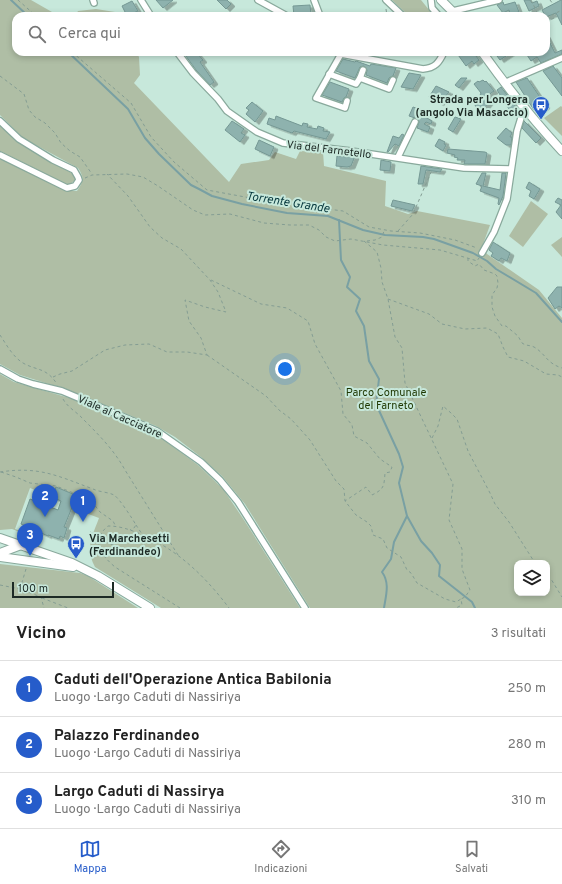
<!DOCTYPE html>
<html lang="it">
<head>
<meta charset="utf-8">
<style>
  :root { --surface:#fff; --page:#f2f2f2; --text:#222; --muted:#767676; --line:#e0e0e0; --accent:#265cca }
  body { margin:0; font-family:Overpass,sans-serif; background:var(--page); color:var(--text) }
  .controls { position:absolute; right:12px; bottom:12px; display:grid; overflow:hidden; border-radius:8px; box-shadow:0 2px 6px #0003 }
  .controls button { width:36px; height:36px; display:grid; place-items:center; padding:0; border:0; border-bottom:1px solid var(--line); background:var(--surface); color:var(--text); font:20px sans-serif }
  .scale { position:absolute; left:12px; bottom:10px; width:102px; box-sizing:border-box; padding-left:4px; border:2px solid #1d2a25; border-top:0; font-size:11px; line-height:14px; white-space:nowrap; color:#1d2a25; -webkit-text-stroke:3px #c7e8db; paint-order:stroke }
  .you { position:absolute; left:285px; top:369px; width:14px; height:14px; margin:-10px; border:3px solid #fff; border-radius:50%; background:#1a73e8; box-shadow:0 0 0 6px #1a73e833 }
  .badge { display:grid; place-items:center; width:26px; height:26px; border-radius:50%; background:var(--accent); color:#fff; font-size:13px; font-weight:700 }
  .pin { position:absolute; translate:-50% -33px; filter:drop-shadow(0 1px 2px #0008) }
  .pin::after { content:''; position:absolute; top:21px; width:14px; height:12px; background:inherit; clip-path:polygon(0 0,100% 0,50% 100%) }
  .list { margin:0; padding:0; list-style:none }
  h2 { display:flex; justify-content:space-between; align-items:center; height:52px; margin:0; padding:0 16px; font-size:17px }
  h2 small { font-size:13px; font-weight:400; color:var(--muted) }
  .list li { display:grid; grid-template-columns:26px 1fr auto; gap:12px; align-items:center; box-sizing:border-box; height:56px; padding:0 16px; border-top:1px solid var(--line) }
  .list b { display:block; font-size:15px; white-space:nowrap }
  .list p { margin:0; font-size:13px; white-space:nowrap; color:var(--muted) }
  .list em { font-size:13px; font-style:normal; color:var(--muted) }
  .icon { flex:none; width:22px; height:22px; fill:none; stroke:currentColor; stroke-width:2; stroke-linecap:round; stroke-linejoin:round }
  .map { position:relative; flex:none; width:562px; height:608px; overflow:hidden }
  .search { position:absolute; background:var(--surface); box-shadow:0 2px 6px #0003; left:12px; right:12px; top:12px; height:44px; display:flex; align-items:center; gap:10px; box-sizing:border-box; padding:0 14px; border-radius:12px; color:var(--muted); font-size:15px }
  .sheet { height:220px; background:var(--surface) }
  nav { display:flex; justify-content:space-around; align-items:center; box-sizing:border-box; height:56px; border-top:1px solid var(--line); background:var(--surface); font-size:11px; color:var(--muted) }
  nav a { display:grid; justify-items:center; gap:2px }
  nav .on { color:var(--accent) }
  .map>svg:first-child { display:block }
  .green { fill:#afbea5; fill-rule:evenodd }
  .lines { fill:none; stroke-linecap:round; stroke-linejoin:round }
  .stream { stroke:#79a0a3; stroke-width:2 }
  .building { fill:#8eb2ae; stroke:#759894; filter:url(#shadow) }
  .street-casing { stroke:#89a99c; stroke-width:8 }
  .secondary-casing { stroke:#89a99c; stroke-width:10 }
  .path { stroke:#849d93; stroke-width:1; stroke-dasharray:3 3; stroke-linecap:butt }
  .street { stroke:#fff; stroke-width:5.5 }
  .secondary { stroke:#fff; stroke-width:8 }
  .labels { text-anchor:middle; stroke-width:4; stroke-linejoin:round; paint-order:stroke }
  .poi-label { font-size:11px; font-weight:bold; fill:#1d2a25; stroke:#c7e8db; text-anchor:end }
  .street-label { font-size:11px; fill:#1d2a25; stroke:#c7e8db }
  .park-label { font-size:11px; fill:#1f3802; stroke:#c7e8db }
  .water-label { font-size:12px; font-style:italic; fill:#06373d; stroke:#c7e8db }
</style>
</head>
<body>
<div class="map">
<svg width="562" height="608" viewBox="0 0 562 608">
  <defs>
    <filter id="shadow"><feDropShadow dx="4" dy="2.5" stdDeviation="0" flood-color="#0004"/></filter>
  </defs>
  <rect width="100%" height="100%" fill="#c7e8db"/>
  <g class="green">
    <path d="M 0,0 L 31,0 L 59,16 L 16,16 L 16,52 L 136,52 L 139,57 L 140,75 L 134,83 L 229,182 L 241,164 L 269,160 L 275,152 L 296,159 L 300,151 L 323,152 L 324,166 L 386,181 L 385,206 L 408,214 L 417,211 L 490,225 L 482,247 L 487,254 L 539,290 L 562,318 L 562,608 L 310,608 L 245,504 L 222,476 L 201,457 L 175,437 L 156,426 L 68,390 L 20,375 L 0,364 L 0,159 L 69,191 L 77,191 C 83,182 85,178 78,168 L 23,138 L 0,115 ZM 517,563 L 547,563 L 547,593 L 517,593 Z"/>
    <path d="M 392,0 L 421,0 L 434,16 L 409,16 Z"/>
    <path d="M 96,9 L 115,12 L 116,16 L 75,16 L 78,11 Z"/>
    <path d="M 561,106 L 562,107 L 562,136 L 544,118 Z"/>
    <path d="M 0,125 L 16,140 L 32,151 L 70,172 L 75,176 L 75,180 L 69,185 L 63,183 L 0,151 Z"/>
    <path d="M 531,201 L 548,214 L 523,247 L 509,236 Z"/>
    <path d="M 562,237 L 562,257 L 551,245 Z"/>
    <path d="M 0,374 L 14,382 L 73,399 L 161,438 L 198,465 L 223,489 L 244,520 L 300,608 L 161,608 L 95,567 C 85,548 92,537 99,518 L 75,509 L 80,497 L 56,488 L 52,497 L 30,488 L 15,529 L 28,534 L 29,532 L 34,535 L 33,537 L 12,529 L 0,530 Z"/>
    <path d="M 0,564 L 80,573 L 88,576 L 138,608 L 0,608 Z"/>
  </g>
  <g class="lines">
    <g class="stream">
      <path d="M 11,0 L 28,16"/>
      <path d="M 68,52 L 128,109 L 145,138 L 159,154 L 191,185 L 199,189 L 212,196 L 242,204 L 287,213 L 328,216 L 363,230 L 385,235 L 423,237 L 434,239 L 473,253 L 487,261 L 496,269 L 536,293 L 562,322"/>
      <path d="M 339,220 L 341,260 L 350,277 L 347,287 L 360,299 L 356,311 L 364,326 L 369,361 L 379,379 L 376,404 L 399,454 L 403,467 L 399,483 L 407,516 L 394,542 L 391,559 L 382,572 C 390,583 386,595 384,608"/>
      <path d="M 407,516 L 421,541 L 432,553 L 440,565 L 439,576 L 472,602 L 475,608"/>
    </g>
  </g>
  <g class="building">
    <path d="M 156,0 L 173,0 L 163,8 Z"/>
    <path d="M 217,0 L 227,0 L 231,4 L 226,9 Z"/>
    <path d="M 524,0 L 530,0 L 532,3 L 537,1 L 539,6 L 529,11 Z"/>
    <path d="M 561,0 L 562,0 L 562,25 L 556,13 L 546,17 L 542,10 Z"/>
    <path d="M 132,1 L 138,11 L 127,16 L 122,6 Z"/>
    <path d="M 503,2 L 504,5 L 515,2 L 519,12 L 510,14 L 509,10 L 503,13 L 497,5 Z"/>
    <path d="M 310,5 L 311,15 L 294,16 L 293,6 Z"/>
    <path d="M 546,35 L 555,53 L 562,50 L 562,54 L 541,63 L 537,57 L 531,61 L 525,52 L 546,52 Z"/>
    <path d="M 183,52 L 196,52 L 203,60 L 200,62 L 214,82 L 210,85 L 196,70 Z"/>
    <path d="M 456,52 L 473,52 L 479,60 L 474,64 L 472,61 L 466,66 Z"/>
    <path d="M 494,52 L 512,52 L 500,60 Z"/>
    <path d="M 343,59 L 355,62 L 356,61 L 370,66 L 371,64 L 396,68 L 393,76 L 389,78 L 387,83 L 366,75 L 367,70 L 364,66 L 360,67 L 355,78 L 336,71 Z"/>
    <path d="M 553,66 L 562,78 L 562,96 L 543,71 Z"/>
    <path d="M 409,73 L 421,75 L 413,89 L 401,87 Z"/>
    <path d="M 461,78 L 467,78 L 459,88 L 455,85 Z"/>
    <path d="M 527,78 L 546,106 L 538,112 L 535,109 L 534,110 L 516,82 Z"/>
    <path d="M 483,80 L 485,82 L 486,81 L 494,91 L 484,98 L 489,102 L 482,111 L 475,106 L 481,93 L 474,84 L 478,81 L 479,82 Z"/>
    <path d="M 330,82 L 349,89 L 346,97 L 344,98 L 342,102 L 322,95 Z"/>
    <path d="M 436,86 L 449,92 L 440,103 L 429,97 Z"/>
    <path d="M 501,87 L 519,111 L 517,116 L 514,113 L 512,114 L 497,90 Z"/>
    <path d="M 252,102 L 263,111 L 255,122 L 246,114 L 249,110 L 246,108 Z"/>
    <path d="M 413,107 L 422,110 L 420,114 L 432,121 L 431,124 L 426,122 L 424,124 L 430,127 L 428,132 L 417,128 L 419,122 L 418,119 L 409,116 Z"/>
    <path d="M 276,116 L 302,126 L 303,123 L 308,124 L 307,127 L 317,129 L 318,126 L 324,128 L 323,131 L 330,132 L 326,139 L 294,131 L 292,133 L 267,124 L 269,118 L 275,120 Z"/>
    <path d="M 455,117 L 461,119 L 453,132 L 448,129 Z"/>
    <path d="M 232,121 L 244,129 L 241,133 L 245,135 L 240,142 L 225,130 Z"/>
    <path d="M 524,121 L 541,138 L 536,143 L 522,128 Z"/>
    <path d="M 506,128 L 512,133 L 510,137 L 512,137 L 511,145 L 506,145 L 497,138 Z"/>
    <path d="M 402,134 L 404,135 L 399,146 L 395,144 L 388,152 L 387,152 L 393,136 L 399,138 Z"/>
    <path d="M 439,139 L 445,142 L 444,144 L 446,145 L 443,151 L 435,146 Z"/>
    <path d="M 259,140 L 274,147 L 270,156 L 255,149 Z"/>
    <path d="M 448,149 L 485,152 L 487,153 L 485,164 L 464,164 L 465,160 L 457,160 L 458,158 L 454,157 L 455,155 L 447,153 Z"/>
    <path d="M 348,155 L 355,156 L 351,166 L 347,167 L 336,166 L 337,156 L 348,157 Z"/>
    <path d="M 381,160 L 391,162 L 390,171 L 380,170 Z"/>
    <path d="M 421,166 L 442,169 L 440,172 L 426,170 L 423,184 L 418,184 Z"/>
    <path d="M 482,173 L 486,173 L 483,186 L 500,190 L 502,173 L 506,173 L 503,196 L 499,205 L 498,204 L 499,198 L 480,191 L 482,186 L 476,184 Z"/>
    <path d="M 529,182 L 540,189 L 534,199 L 529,196 L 531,191 L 526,188 Z"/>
    <path d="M 558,198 L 562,200 L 562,219 L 556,212 L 561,205 L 555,202 Z"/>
    <path d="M 393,200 L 415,205 L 412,211 L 391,206 Z"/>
    <path d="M 493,242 L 510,253 L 507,261 L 501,258 L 499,261 L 491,256 L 493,253 L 489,250 Z"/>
    <path d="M 557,287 L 562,287 L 562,308 L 559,306 L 555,309 L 548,298 Z"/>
    <path d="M 56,487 L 80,497 L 76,507 L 73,505 L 64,527 L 67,528 L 64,538 L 60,536 L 59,539 L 48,535 L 48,536 L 21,524 L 30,499 L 58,510 L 61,501 L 52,497 Z"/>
  </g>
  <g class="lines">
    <defs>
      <g id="street">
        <path d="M 93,0 L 94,3"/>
        <path d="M 141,0 L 151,16"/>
        <path d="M 258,0 L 287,16"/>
        <path d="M 314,0 L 320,16"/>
        <path d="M 386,0 L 403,16"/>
        <path d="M 431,0 L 432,8 L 439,16"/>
        <path d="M 453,11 L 499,0"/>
        <path d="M 177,52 L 193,73 L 218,99 L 227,111 L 257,132 L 283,143 L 351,151 L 464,168 L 511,169"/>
        <path d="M 329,74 L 356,84 L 360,78 L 389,89 L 393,80"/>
        <path d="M 360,78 L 363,70"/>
        <path d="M 504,83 L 562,58"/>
        <path d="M 347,101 L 345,108 L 316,98 L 341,54 L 423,69 C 435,68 439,63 444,52"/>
        <path d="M 0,121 L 19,139 L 53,160 L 74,170 L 78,177 L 79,180 L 75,186 L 67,188 L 0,155"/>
        <path d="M 398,157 L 415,122"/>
        <path d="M 482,253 L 494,232 L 507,199 L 517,131 L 524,108"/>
        <path d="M 0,369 L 18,379 L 33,384 L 62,391 L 157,431 L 201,462 L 220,480 L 238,502 L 305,608"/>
      </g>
      <g id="secondary">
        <path d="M 441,0 L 457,16"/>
        <path d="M 482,52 C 507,87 533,120 562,151"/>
        <path d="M 0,538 L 72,563 L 98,576 L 150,608"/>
        <path d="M 0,553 L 21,545"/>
        <path d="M 0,557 L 73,567"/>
      </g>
    </defs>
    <use href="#street" class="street-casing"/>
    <use href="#secondary" class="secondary-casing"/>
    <g class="path">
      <path d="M 18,0 L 36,16"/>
      <path d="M 531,0 L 539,16"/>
      <path d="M 550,0 L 553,4"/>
      <path d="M 386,9 L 387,16"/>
      <path d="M 546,18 L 562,10"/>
      <path d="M 546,22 L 554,18"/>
      <path d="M 72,52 L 131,103 L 151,137 L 174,162 L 207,190 L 267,201 L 343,211 L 369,227 L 391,231 L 420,233 L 455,240 L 477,248"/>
      <path d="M 384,52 L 384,54 L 395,54 L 395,52"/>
      <path d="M 0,76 L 24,94 L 29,110 L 35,117 L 45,123 L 55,133 L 61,143 L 70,151 L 80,157 L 92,174"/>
      <path d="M 85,178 L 92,175 L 127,174 L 143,177 L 158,186 L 193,210 L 205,215 L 230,214 L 264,223 L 290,225 L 309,225 L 319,230 L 326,237 L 335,241 L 351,239 L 383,245 L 440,250 L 474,260 L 477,261 L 479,258"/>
      <path d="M 398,231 L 413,214 L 432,170"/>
      <path d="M 364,241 L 377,252 L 381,268 L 382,282 L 388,299 L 395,337 L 402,348 L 405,383 L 453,484 L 449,520 L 462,549 L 462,569 L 470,590 L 465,597 L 461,599"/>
      <path d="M 367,241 L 375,240 L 382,237 L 384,231"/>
      <path d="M 468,258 L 468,261 L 475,266 L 479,264 L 484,270 L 495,274 L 497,276 L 498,283 L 497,288 L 492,295 L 492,307 L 495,316 L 502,326 L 506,326 L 518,336 L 522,343 C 526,346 530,345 534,347 C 546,354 546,363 562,368"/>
      <path d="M 211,280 L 261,304 L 287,308 L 308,321 L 315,344 L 341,391 L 343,414 L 352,425 L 354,436 L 367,443 L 380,459 L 392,467 L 390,472 L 385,473 C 384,487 384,489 372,495 L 366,487 L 345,501"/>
      <path d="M 388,299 L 429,314 L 442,324 L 465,329 L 487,328 L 498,334 L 503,347 L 508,357 L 524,361 L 546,374 L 558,375 L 562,377"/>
      <path d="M 0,335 C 6,344 13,357 23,363 C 37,371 46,367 57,384"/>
      <path d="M 207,355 L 266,396 L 279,410 L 291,419 L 310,440 L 336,481 L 344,489 L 345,501 L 356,515 L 367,522 L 371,526 L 373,535 L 383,539 L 387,548 L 401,557 L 407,570 L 411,573 L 417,583 L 445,599 L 456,602 L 461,599 L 462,605 L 456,608"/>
      <path d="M 53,377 L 60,374 L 72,371 L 105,350 L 125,345 L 149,344 L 167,352 L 187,352 L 207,355 L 201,338 L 189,321 L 185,300 L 205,307 L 226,312 L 218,292 L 210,280 L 181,249 L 162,238 L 150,227 L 128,196 L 107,174"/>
      <path d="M 63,399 C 68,408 77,412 83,419 C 99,435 114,450 125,470 L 178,555"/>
      <path d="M 432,438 L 438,426 L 443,406 L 451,413 L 457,419 L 468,451 L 490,493 L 495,504 L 509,522 L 535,563"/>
      <path d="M 0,472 C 39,466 58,476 93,489 C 99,492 108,492 114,495 C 119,498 132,518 136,525 L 134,528 L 130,530"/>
      <path d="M 1,472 L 16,477 L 30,483 L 56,486 L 86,498 L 93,503 L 100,512 L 113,521 L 115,525"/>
      <path d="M 80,514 L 86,499"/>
      <path d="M 136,525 L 142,534"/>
      <path d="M 90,532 L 100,537 L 108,543 L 133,552"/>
      <path d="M 37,535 L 38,532"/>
      <path d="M 547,577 L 551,579 L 562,597"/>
      <path d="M 0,585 L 20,589 L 41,597 L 44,608"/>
      <path d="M 20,589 L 26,569"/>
      <path d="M 42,598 L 68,608"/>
      <path d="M 180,608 L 115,567 C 101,555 90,541 108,526 C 119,526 128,529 138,533 C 176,548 205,576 229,608"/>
    </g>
    <use href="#street" class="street"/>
    <use href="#secondary" class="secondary"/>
  </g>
  <defs>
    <symbol id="bus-pin" viewBox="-11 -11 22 30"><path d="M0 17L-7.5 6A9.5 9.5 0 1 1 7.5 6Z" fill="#265cca" stroke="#c7e8db"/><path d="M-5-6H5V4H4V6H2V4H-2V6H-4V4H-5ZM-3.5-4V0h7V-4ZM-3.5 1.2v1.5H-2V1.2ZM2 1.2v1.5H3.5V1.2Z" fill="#fff"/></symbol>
  </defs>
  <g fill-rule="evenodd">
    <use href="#bus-pin" x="531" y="95" width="20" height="27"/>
    <use href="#bus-pin" x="66" y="534" width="20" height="27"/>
  </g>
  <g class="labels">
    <g class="poi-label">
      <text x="528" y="103">Strada per Longera<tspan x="528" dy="13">(angolo Via Masaccio)</tspan></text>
      <text x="89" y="542" text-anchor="start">Via Marchesetti<tspan x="89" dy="13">(Ferdinandeo)</tspan></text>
    </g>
    <g class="street-label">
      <text transform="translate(329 149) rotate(7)" y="4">Via del Farnetello</text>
      <text transform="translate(120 416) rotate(24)" y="4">Viale al Cacciatore</text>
    </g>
    <g class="park-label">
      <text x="386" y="396">Parco Comunale<tspan x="386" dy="13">del Farneto</tspan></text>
    </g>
    <g class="water-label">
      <text transform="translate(288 202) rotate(9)" y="4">Torrente Grande</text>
    </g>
  </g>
</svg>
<div class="controls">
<button><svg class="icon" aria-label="layers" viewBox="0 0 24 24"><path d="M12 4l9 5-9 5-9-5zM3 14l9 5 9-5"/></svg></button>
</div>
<div class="scale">100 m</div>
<div class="you"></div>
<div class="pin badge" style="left:83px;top:522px">1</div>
<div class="pin badge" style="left:45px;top:517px">2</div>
<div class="pin badge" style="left:30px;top:556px">3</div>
<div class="search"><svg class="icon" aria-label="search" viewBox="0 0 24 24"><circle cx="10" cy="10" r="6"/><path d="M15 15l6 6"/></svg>Cerca qui</div>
</div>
<section class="sheet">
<h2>Vicino<small>3 risultati</small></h2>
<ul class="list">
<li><span class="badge">1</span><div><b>Caduti dell'Operazione Antica Babilonia</b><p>Luogo · Largo Caduti di Nassiriya</p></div><em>250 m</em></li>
<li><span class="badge">2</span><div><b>Palazzo Ferdinandeo</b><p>Luogo · Largo Caduti di Nassiriya</p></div><em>280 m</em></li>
<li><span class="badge">3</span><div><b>Largo Caduti di Nassirya</b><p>Luogo · Largo Caduti di Nassiriya</p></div><em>310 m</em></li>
</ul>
</section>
<nav>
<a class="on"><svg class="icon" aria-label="map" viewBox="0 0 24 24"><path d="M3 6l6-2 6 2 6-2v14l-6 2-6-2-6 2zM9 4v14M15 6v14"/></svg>Mappa</a>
<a><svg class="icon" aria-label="directions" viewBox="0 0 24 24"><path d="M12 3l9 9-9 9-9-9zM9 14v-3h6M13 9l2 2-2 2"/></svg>Indicazioni</a>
<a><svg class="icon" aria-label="saved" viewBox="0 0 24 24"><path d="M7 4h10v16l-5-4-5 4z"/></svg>Salvati</a>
</nav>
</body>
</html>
